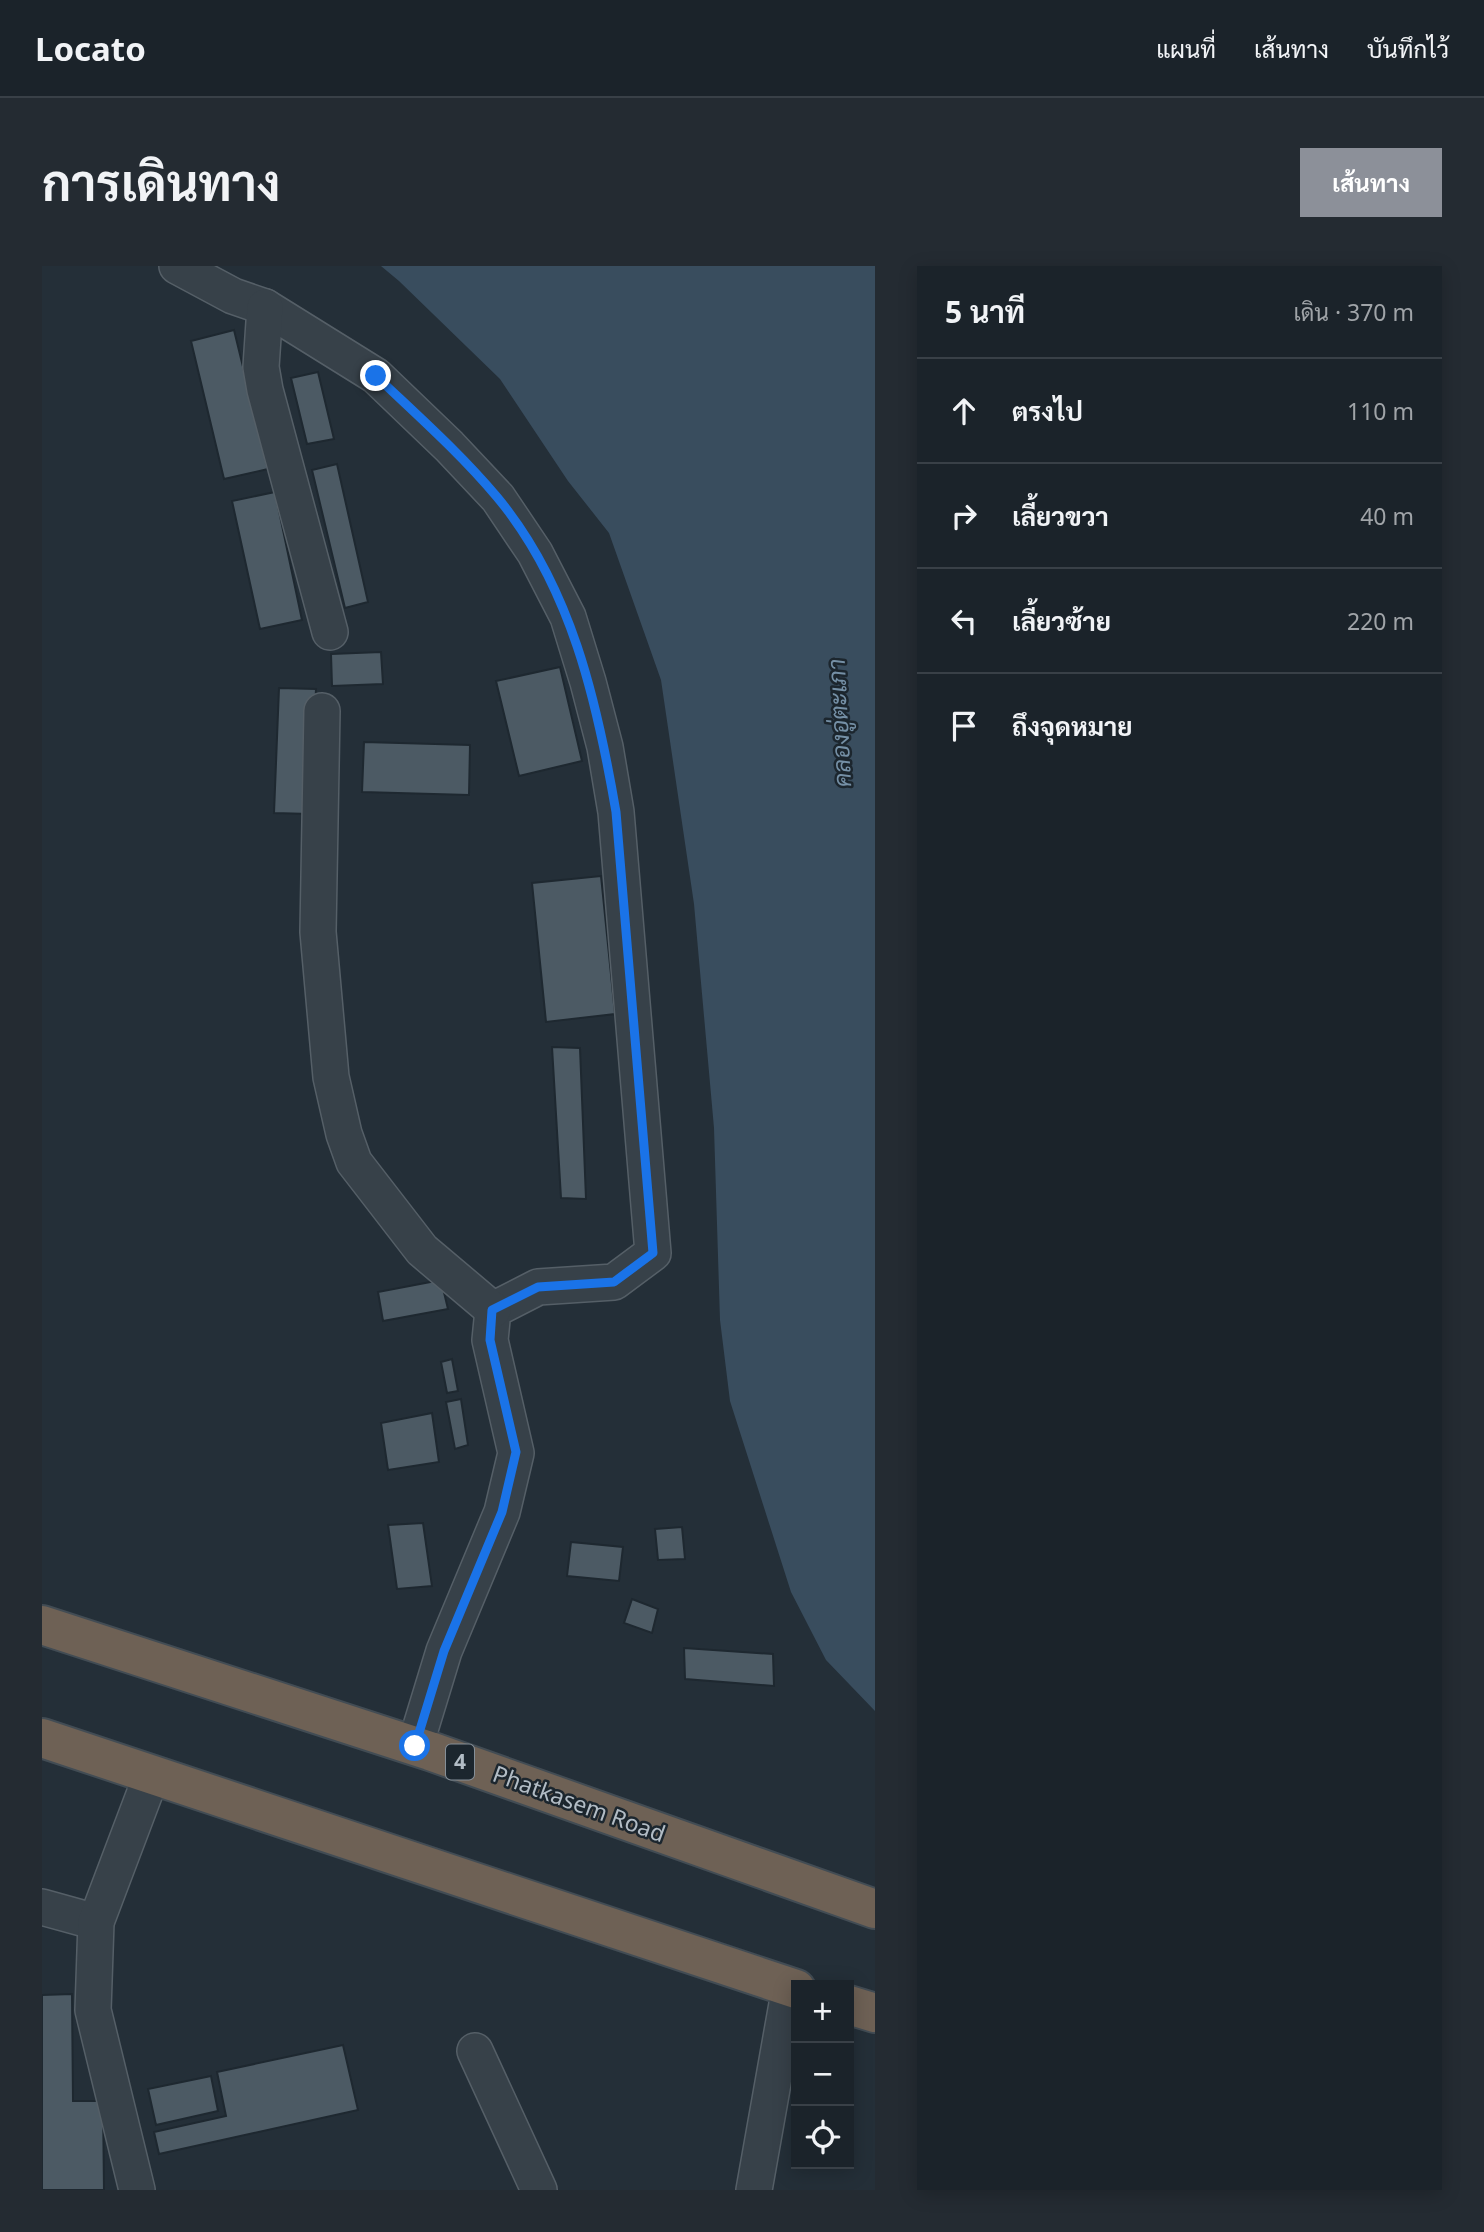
<!DOCTYPE html>
<html lang="th">
<head>
<meta charset="utf-8">
<style>
  :root { --surface:#1b232a; --page:#242b32; --text:#f1f3f6; --muted:#a0a4a8; --line:#394047; --accent:#8c9099 }
  body { margin:0; font-family:"Noto Sans",Sarabun,sans-serif; background:var(--page); color:var(--text) }
  .controls { position:absolute; right:21px; bottom:21px; display:grid; overflow:hidden; border-radius:0px; box-shadow:0 4px 18px #0003 }
  .controls button { width:63px; height:63px; display:grid; place-items:center; padding:0; border:0; border-bottom:2px solid var(--line); background:var(--surface); color:var(--text); font:35px sans-serif }
  .stop { position:absolute; width:21px; height:21px; margin:-16px; border:5px solid #1a73e8; border-radius:50%; background:#fff }
  .stop.end { background:#1a73e8; border-color:#fff; box-shadow:0 2px 7px #0008 }
  .list { margin:0; padding:0; list-style:none }
  h2 { display:flex; justify-content:space-between; align-items:center; height:91px; margin:0; padding:0 28px; font-size:30px }
  h2 small { font-size:23px; font-weight:400; color:var(--muted) }
  .list li { display:grid; grid-template-columns:46px 1fr auto; gap:21px; align-items:center; box-sizing:border-box; height:105px; padding:0 28px; border-top:2px solid var(--line) }
  .list b { display:block; font-size:26px; white-space:nowrap }
  .list em { font-size:23px; font-style:normal; color:var(--muted) }
  .icon { flex:none; width:38px; height:38px; fill:none; stroke:currentColor; stroke-width:2; stroke-linecap:round; stroke-linejoin:round }
  .map { position:relative; flex:none; width:833px; height:1924px; overflow:hidden; border-radius:0px }
  header { display:flex; align-items:center; gap:42px; box-sizing:border-box; height:98px; padding:0 35px; background:var(--surface); border-bottom:2px solid var(--line) }
  header strong { font-size:33px }
  nav { display:flex; gap:38px; margin-inline-start:auto; font-size:24px }
  .intro { display:flex; align-items:center; justify-content:space-between; box-sizing:border-box; height:168px; padding:0 42px }
  h1 { margin:0; font-size:49px }
  .button { padding:18px 32px; border-radius:0px; background:var(--accent); color:#fff; font-size:24px; font-weight:700 }
  main { display:flex; gap:42px; padding:0 42px }
  aside { flex:1; background:var(--surface); border-radius:0px; box-shadow:0 4px 18px #0003 }
  .map>svg:first-child { display:block }
  .water { fill:#394d5e }
  .building { fill:#4c5a64; stroke:#1e2830; stroke-width:2 }
  .lines { fill:none; stroke-linecap:round; stroke-linejoin:round }
  .minor-casing { stroke:#555f67; stroke-width:38 }
  .highway-casing { stroke:#424c54; stroke-width:42 }
  .minor { stroke:#374149; stroke-width:35 }
  .highway { stroke:#6e6155; stroke-width:38 }
  .route { stroke:#1a73e8; stroke-width:9 }
  .labels { text-anchor:middle; stroke-width:5; stroke-linejoin:round; paint-order:stroke }
  .shield { fill:#1c262e; stroke:#858f98; stroke-width:2 }
  .shield-label { font-size:21px; font-weight:bold; fill:#b2bcc5 }
  .street-label { font-size:23px; fill:#b2bcc5; stroke:#1c262e }
  .water-label { font-size:24px; font-style:italic; fill:#7590a6; stroke:#1c262e }
</style>
</head>
<body>
<header>
<strong>Locato</strong>
<nav><a>แผนที่</a><a>เส้นทาง</a><a>บันทึกไว้</a></nav>
</header>
<div class="intro"><h1>การเดินทาง</h1><a class="button">เส้นทาง</a></div>
<main>
<div class="map">
<svg width="833" height="1924" viewBox="0 0 833 1924">
  <rect width="100%" height="100%" fill="#242f38"/>
  <path class="water" d="M 339,0 L 833,0 L 833,1445 L 784,1394 L 749,1326 L 688,1135 L 678,1054 L 672,862 L 652,638 L 619,414 L 567,267 L 526,215 L 458,113 L 357,15 Z"/>
  <g class="building">
    <path d="M 192,64 L 226,203 L 182,213 L 149,75 Z"/>
    <path d="M 276,106 L 292,173 L 265,178 L 249,112 Z"/>
    <path d="M 295,198 L 326,336 L 303,342 L 270,204 Z"/>
    <path d="M 233,226 L 260,354 L 218,363 L 190,235 Z"/>
    <path d="M 339,386 L 341,418 L 290,420 L 289,388 Z"/>
    <path d="M 518,401 L 540,495 L 477,510 L 454,415 Z"/>
    <path d="M 237,422 L 274,423 L 268,548 L 232,547 Z"/>
    <path d="M 322,476 L 428,479 L 427,529 L 320,526 Z"/>
    <path d="M 559,610 L 573,748 L 504,756 L 490,617 Z"/>
    <path d="M 510,781 L 538,782 L 544,933 L 519,932 Z"/>
    <path d="M 399,1014 L 406,1043 L 341,1055 L 336,1026 Z"/>
    <path d="M 410,1093 L 416,1125 L 405,1127 L 399,1096 Z"/>
    <path d="M 419,1133 L 426,1179 L 413,1183 L 404,1136 Z"/>
    <path d="M 390,1147 L 397,1196 L 346,1204 L 339,1157 Z"/>
    <path d="M 381,1257 L 390,1320 L 355,1323 L 346,1259 Z"/>
    <path d="M 640,1261 L 643,1293 L 616,1294 L 613,1263 Z"/>
    <path d="M 529,1276 L 581,1281 L 577,1315 L 525,1310 Z"/>
    <path d="M 590,1333 L 616,1343 L 610,1367 L 582,1357 Z"/>
    <path d="M 642,1382 L 731,1388 L 732,1420 L 643,1413 Z"/>
    <path d="M 30,1728 L 31,1835 L 61,1835 L 62,1924 L 0,1924 L 0,1729 Z"/>
    <path d="M 301,1779 L 316,1844 L 117,1888 L 112,1866 L 184,1850 L 175,1806 Z"/>
    <path d="M 169,1810 L 176,1845 L 114,1859 L 106,1823 Z"/>
  </g>
  <g class="lines">
    <defs>
      <g id="minor">
        <path d="M 135,0 L 191,30 L 223,41 L 334,110 L 407,180 L 456,232 L 493,287 L 526,351 L 546,416 L 563,481 L 574,546 L 611,987 L 572,1016 L 496,1021 L 451,1044 L 448,1074 L 474,1187 L 460,1246 L 402,1385 L 373,1480"/>
        <path d="M 223,41 L 219,101 L 223,124 L 288,366"/>
        <path d="M 280,445 L 276,666 L 289,811 L 302,868 L 312,896 L 380,984 L 451,1044"/>
        <path d="M 0,1641 L 54,1656"/>
        <path d="M 433,1785 L 497,1924"/>
        <path d="M 95,1924 L 51,1744 L 54,1656 L 110,1508"/>
        <path d="M 712,1924 L 748,1721"/>
      </g>
      <g id="highway">
        <path d="M 0,1359 L 388,1485 L 833,1643"/>
        <path d="M 0,1472 L 754,1723"/>
        <path d="M 807,1739 L 833,1747"/>
      </g>
    </defs>
    <use href="#minor" class="minor-casing"/>
    <use href="#highway" class="highway-casing"/>
    <use href="#minor" class="minor"/>
    <use href="#highway" class="highway"/>
  </g>
  <g class="lines">
    <path class="route" d="M 334,110 C 375,149 418,187 455,231 C 529,320 555,435 574,546 L 611,987 L 572,1016 L 496,1021 L 450,1044 L 448,1074 L 474,1186 L 460,1246 L 402,1385 L 373,1480"/>
  </g>
  <g class="labels">
    <rect class="shield" x="404" y="1478.5" width="28" height="35" rx="5"/>
    <g class="shield-label">
      <text x="418" y="1503">4</text>
    </g>
    <g class="street-label">
      <text transform="translate(537 1538) rotate(20)" y="8">Phatkasem Road</text>
    </g>
    <g class="water-label">
      <text transform="translate(798 457) rotate(-93)" y="8">คลองอู่ตะเภา</text>
    </g>
  </g>
</svg>
<div class="controls">
<button>+</button>
<button>−</button>
<button><svg class="icon" aria-label="locate" viewBox="0 0 24 24"><circle cx="12" cy="12" r="6"/><path d="M12 2v4M12 18v4M2 12h4M18 12h4"/></svg></button>
</div>
<div class="stop" style="left:373px;top:1480px"></div>
<div class="stop end" style="left:334px;top:110px"></div>
</div>
<aside>
<h2>5 นาที<small>เดิน · 370 m</small></h2>
<ul class="list">
<li><svg class="icon" aria-label="ahead" viewBox="0 0 24 24"><path d="M12 20V5M6 11l6-6 6 6"/></svg><div><b>ตรงไป</b></div><em>110 m</em></li>
<li><svg class="icon" aria-label="right" viewBox="0 0 24 24"><path d="M7 20v-9h11M14 6l5 5-5 5"/></svg><div><b>เลี้ยวขวา</b></div><em>40 m</em></li>
<li><svg class="icon" aria-label="left" viewBox="0 0 24 24"><path d="M17 20v-9H6M10 6l-5 5 5 5"/></svg><div><b>เลี้ยวซ้าย</b></div><em>220 m</em></li>
<li><svg class="icon" aria-label="arrive" viewBox="0 0 24 24"><path d="M6 21V4h12l-3 4 3 4H6"/></svg><div><b>ถึงจุดหมาย</b></div></li>
</ul>
</aside>
</main>
</body>
</html>
